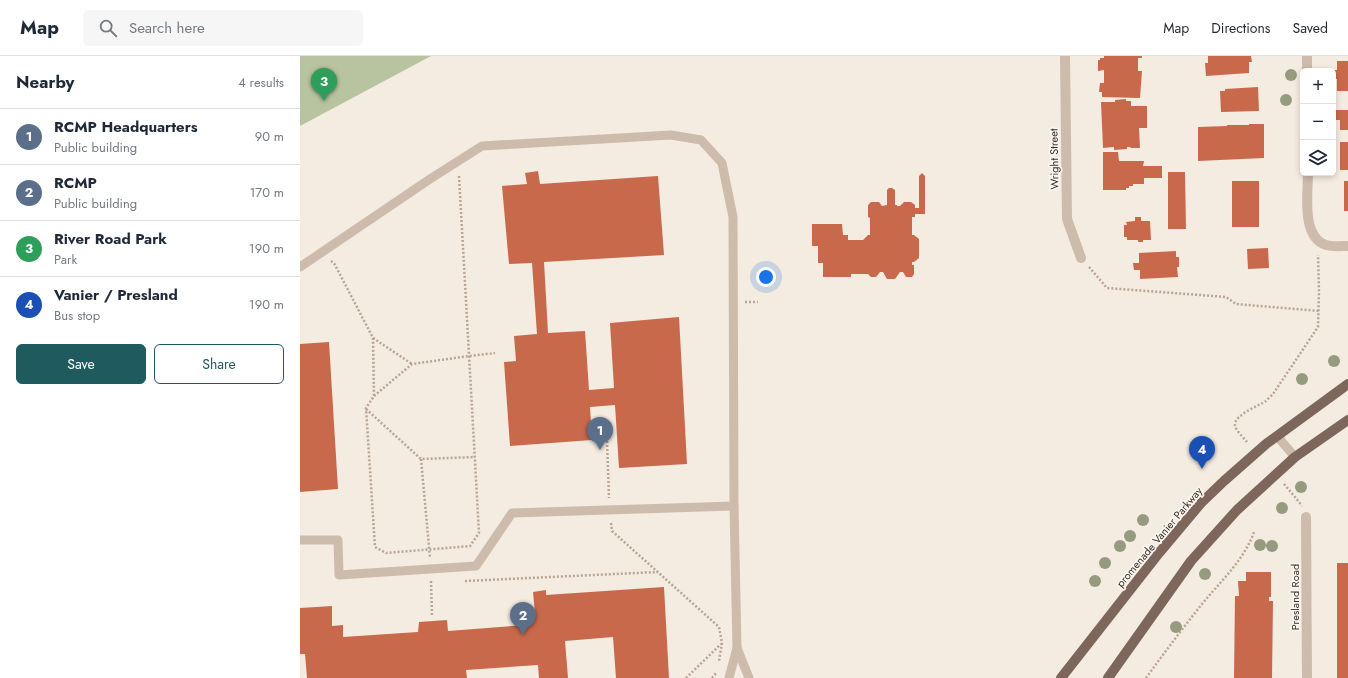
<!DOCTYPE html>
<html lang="en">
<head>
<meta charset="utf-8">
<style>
  :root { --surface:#fff; --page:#f6f6f7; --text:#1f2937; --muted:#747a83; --line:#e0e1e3; --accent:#1f5a5e }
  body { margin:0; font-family:Jost,sans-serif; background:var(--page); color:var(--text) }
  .controls { position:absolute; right:12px; top:12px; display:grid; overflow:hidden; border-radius:6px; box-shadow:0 2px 6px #0003 }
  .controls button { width:36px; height:36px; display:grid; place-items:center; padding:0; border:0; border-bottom:1px solid var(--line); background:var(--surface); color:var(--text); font:20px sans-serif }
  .you { position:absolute; left:466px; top:221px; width:14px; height:14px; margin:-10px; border:3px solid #fff; border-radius:50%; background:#1a73e8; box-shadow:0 0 0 6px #1a73e833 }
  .badge { display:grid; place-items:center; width:26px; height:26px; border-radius:50%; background:var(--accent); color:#fff; font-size:13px; font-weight:700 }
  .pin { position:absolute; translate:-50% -33px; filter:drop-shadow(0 1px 2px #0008) }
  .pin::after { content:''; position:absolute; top:21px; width:14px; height:12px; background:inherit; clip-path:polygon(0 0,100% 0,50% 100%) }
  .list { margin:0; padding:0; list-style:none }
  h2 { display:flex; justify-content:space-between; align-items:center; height:52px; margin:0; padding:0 16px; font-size:17px }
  h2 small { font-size:13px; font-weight:400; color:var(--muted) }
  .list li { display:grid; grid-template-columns:26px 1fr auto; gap:12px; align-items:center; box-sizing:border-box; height:56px; padding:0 16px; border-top:1px solid var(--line) }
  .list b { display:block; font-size:15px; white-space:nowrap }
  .list p { margin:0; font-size:13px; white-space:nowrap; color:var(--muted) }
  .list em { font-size:13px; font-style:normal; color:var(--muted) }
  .actions { display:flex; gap:8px; padding:12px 16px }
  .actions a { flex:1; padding:9px 0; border:1px solid var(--accent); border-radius:6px; text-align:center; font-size:14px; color:var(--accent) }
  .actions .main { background:var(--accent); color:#fff }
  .icon { flex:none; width:22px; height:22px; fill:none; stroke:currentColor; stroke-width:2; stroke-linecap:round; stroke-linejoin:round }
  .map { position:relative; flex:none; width:1048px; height:622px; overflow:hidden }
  header { display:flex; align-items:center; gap:24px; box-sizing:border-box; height:56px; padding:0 20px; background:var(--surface); border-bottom:1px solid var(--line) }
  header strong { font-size:19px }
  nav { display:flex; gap:22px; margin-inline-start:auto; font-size:14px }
  .search { width:280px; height:36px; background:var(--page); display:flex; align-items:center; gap:10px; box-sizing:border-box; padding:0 14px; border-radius:6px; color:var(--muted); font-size:15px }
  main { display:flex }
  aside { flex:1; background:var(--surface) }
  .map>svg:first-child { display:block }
  .green { fill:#b8c4a0 }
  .building { fill:#c8694b }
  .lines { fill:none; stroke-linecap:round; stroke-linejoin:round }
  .path { stroke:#b9a596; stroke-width:2.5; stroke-dasharray:2 2; stroke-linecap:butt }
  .service { stroke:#cdbbac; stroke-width:9 }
  .minor { stroke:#cdbbac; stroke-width:10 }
  .primary { stroke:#7d675c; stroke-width:10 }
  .tree { fill:#969b7f }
  .labels { text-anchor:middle; stroke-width:3.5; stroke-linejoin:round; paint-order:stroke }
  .street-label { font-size:11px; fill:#3b302b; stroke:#fbf5ee }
</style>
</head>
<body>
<header>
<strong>Map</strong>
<div class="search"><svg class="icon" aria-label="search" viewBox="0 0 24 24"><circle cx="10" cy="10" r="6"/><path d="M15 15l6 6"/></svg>Search here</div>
<nav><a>Map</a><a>Directions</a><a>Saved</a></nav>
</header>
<main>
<aside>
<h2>Nearby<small>4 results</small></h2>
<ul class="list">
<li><span class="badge" style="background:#5c6f8a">1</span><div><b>RCMP Headquarters</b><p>Public building</p></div><em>90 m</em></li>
<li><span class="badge" style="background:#5c6f8a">2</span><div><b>RCMP</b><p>Public building</p></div><em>170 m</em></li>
<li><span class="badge" style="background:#2e9e5b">3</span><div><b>River Road Park</b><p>Park</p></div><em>190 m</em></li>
<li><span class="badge" style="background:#1a4fb4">4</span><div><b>Vanier / Presland</b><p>Bus stop</p></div><em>190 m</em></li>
</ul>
<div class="actions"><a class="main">Save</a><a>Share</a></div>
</aside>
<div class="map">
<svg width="1048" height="622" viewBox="0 0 1048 622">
  <rect width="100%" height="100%" fill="#f4ebe1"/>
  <path class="green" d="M 0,0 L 131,0 L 0,70 Z"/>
  <g class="building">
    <path d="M 804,0 L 842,0 L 842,2 L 838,2 L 838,15 L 842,15 L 840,42 L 802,41 L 802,36 L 799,36 L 800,27 L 804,27 L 804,14 L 798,15 L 798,4 L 800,4 L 800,2 L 804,2 Z"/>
    <path d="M 908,0 L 951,0 L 952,6 L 949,6 L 949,17 L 906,20 L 905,7 L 908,7 Z"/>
    <path d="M 1037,5 L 1048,5 L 1048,35 L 1037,35 L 1037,23 L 1033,23 L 1033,14 L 1037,14 Z"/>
    <path d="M 958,31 L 959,55 L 921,56 L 920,35 L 925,35 L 925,33 Z"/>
    <path d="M 826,43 L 826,45 L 831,45 L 831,50 L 847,50 L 847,72 L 839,72 L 840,92 L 830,92 L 831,91 L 827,91 L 827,93 L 814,94 L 814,91 L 803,92 L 801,46 L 815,46 L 815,44 Z"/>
    <path d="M 1036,54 L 1048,54 L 1048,74 L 1040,74 L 1040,64 L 1036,64 Z"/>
    <path d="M 949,68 L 964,68 L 964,102 L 898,105 L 898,71 L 927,70 L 927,69 L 949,69 Z"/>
    <rect x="1040" y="86" width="8" height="28"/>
    <path d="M 803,96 L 818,96 L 819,105 L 844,105 L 843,110 L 862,110 L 862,122 L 844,122 L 844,128 L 833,128 L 833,130 L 829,130 L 829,132 L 826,132 L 826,134 L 803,134 Z"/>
    <path d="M 238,115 L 240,128 L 358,120 L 364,199 L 244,206 L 248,277 L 285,275 L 289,334 L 314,332 L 310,267 L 379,261 L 387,408 L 319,412 L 315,349 L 290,351 L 292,384 L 210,390 L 204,306 L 216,305 L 214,280 L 237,278 L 232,207 L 209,208 L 202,130 L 227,128 L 225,117 Z"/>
    <path d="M 868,116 L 885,116 L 886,173 L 868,173 Z"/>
    <path d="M 622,117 L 625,120 L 625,158 L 615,158 L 615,161 L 612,161 L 612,179 L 614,179 L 619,183 L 619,202 L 614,206 L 612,206 L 612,209 L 614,209 L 614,218 L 612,221 L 606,221 L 603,216 L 600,216 L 595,223 L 587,223 L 583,216 L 580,216 L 576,221 L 571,221 L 568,218 L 551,218 L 551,221 L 523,221 L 523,207 L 518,207 L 518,190 L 512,190 L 512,168 L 542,168 L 543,179 L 548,179 L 548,184 L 563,184 L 568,179 L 570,179 L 570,162 L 568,161 L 568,149 L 571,146 L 579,146 L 582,150 L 587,149 L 587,134 L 589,132 L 592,132 L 595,134 L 595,149 L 597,149 L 597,150 L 600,150 L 604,146 L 611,146 L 615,149 L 615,152 L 619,152 L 619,120 Z"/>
    <rect x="932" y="125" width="27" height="46"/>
    <rect x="1044" y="125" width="4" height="30"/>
    <path d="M 835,161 L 841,161 L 841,165 L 850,165 L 851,184 L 843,184 L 843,186 L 838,186 L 838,184 L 827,184 L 827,181 L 824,181 L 824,169 L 827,169 L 826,166 L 835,165 Z"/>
    <path d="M 968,192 L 969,212 L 948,213 L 947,193 Z"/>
    <path d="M 876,195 L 876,201 L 879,201 L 879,211 L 877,211 L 878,221 L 840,223 L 840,214 L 834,214 L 833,207 L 839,207 L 839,197 Z"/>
    <path d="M 29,286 L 38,433 L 0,436 L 0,288 Z"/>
    <rect x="1037" y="507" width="11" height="115"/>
    <path d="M 946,516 L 971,516 L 971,541 L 969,541 L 969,545 L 973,545 L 972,622 L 934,622 L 935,540 L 939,540 L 938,525 L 946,525 Z"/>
    <path d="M 364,531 L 369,622 L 316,622 L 313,581 L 265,585 L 268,622 L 239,622 L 238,609 L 166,614 L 167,622 L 7,622 L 5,598 L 0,598 L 0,552 L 32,550 L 32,570 L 43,569 L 43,581 L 118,576 L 119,566 L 147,564 L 148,575 L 225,569 L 225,558 L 235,557 L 233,536 L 246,534 L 246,539 Z"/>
  </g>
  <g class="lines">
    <g class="path">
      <path d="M 31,205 L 34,207 L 73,282 L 74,340 L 66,352 L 75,491 L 86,497 L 170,490 L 179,477 L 159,120"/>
      <path d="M 789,211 L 807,232 L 926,241 L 936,248 L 1019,255"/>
      <path d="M 445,246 L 458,246"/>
      <path d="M 73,282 L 112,308"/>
      <path d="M 74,340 L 112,308 L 169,300 L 195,297"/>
      <path d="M 66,353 L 121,403 L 175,401"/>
      <path d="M 307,385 L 309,442"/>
      <path d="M 947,386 C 944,382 935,374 935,369 C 934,359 960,349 966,345 C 968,343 971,340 973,338 L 1018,271 L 1019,235 L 1018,199"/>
      <path d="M 121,403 L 130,502"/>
      <path d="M 984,428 L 995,441 L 1002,450"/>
      <path d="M 311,467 L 312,475 L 419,571 L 422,587 L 419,605"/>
      <path d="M 131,525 L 132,559"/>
      <path d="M 165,525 L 358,516"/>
      <path d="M 386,622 L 421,588"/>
      <path d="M 412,622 L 417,616"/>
      <path d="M 846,622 C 864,597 883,572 902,548 C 921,525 944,504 954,476"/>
    </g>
    <g class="service">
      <path d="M 0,211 L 130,123 L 182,90 L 371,79 L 401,84 L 422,107 L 433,161 L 434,450 L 437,592 L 429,622"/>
      <path d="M 977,380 L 995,401"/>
      <path d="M 0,484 L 38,484 L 39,519 L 176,510 L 212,457 L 434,450"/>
      <path d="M 437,592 L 449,622"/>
    </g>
    <g class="minor">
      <path d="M 765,0 L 767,163 L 781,202"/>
      <path d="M 1007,0 L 1007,15"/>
      <path d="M 1008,117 C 1008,137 1001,181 1026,189 C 1033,191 1041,190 1048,190"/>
      <path d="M 1006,461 L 1007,622"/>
    </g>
    <g class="primary">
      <path d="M 761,622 L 859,497 L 901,447 L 924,425 L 966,388 L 1048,328"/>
      <path d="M 808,622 L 891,505 L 937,454 L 995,401 L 1048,364"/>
    </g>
  </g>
  <g class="tree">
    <circle cx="991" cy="19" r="6"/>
    <circle cx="986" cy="44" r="6"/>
    <circle cx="1034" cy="305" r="6"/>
    <circle cx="1002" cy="323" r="6"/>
    <circle cx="1001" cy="431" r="6"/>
    <circle cx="982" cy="452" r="6"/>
    <circle cx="843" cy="464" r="6"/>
    <circle cx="830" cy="480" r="6"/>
    <circle cx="960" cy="489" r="6"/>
    <circle cx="820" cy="490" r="6"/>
    <circle cx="972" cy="490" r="6"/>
    <circle cx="805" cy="507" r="6"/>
    <circle cx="905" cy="518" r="6"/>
    <circle cx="795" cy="525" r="6"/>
    <circle cx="876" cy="571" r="6"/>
  </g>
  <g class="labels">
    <g class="street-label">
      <text transform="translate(754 103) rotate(-91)" y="4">Wright Street</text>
      <text transform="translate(859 481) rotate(-50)" y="4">promenade Vanier Parkway</text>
      <text transform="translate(995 541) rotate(-90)" y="4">Presland Road</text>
    </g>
  </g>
</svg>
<div class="controls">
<button>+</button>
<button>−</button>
<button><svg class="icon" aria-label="layers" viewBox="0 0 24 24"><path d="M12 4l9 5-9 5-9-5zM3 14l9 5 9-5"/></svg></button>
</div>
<div class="you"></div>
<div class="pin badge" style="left:300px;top:394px;background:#5c6f8a">1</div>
<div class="pin badge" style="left:223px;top:579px;background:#5c6f8a">2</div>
<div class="pin badge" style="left:24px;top:45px;background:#2e9e5b">3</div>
<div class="pin badge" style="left:902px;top:413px;background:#1a4fb4">4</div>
</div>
</main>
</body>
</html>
